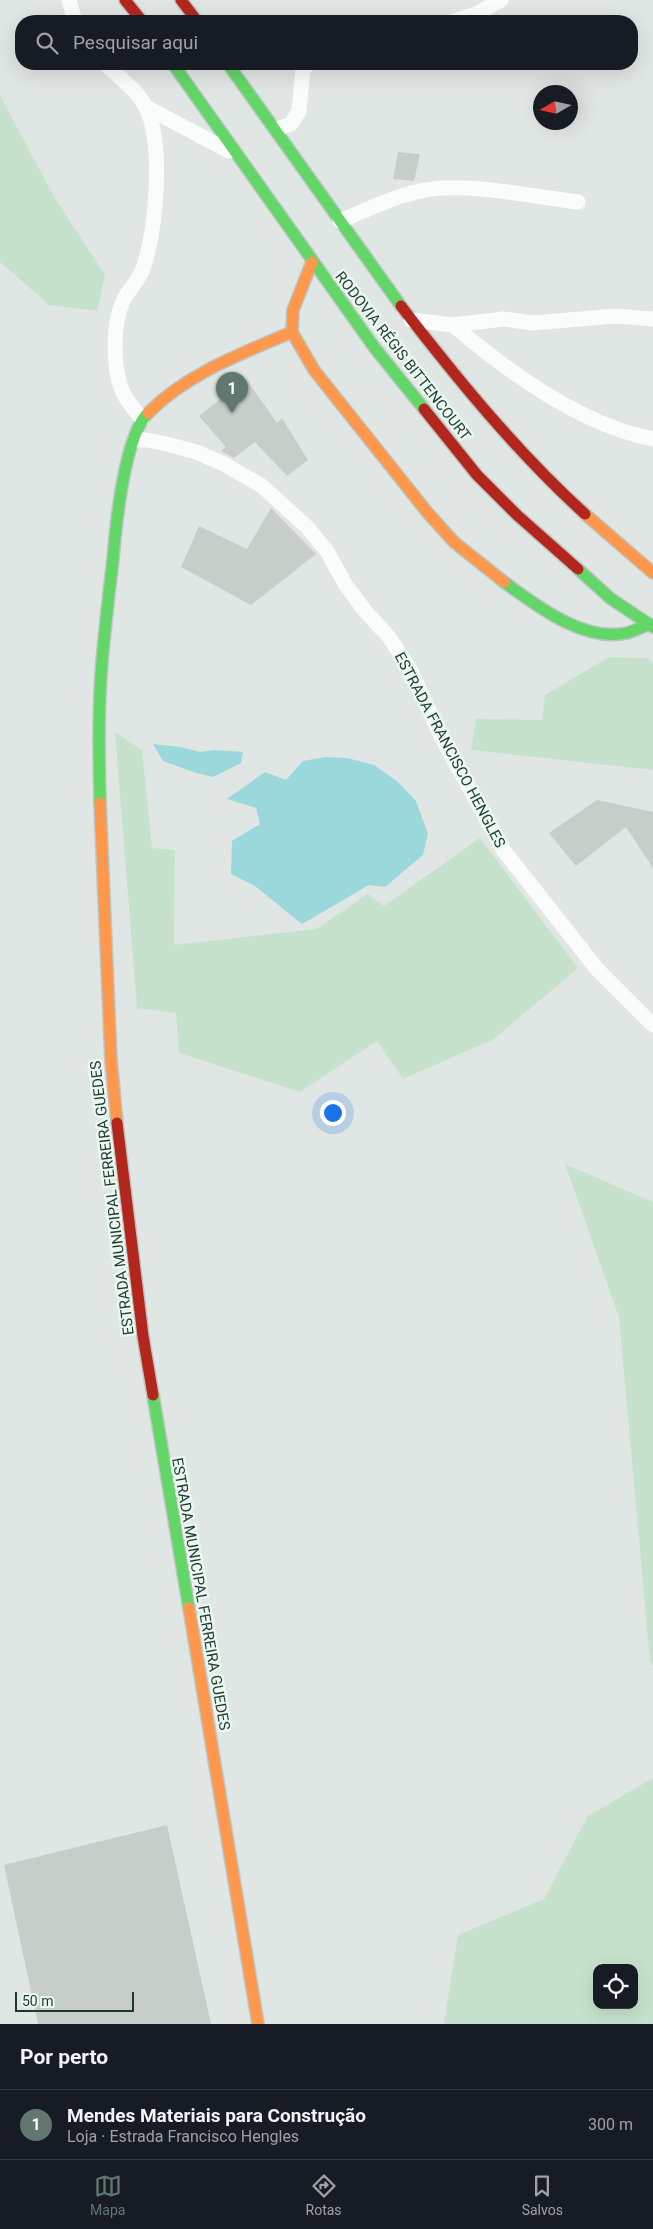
<!DOCTYPE html>
<html lang="pt">
<head>
<meta charset="utf-8">
<style>
  :root { --surface:#171b24; --page:#242831; --text:#f1f3f6; --muted:#9ea1a6; --line:#363941; --accent:#61776f }
  body { margin:0; font-family:Roboto,sans-serif; background:var(--page); color:var(--text) }
  .controls { position:absolute; right:15px; bottom:15px; display:grid; overflow:hidden; border-radius:10px; box-shadow:0 5px 20px #0002 }
  .controls button { width:45px; height:45px; display:grid; place-items:center; padding:0; border:0; border-bottom:1px solid var(--line); background:var(--surface); color:var(--text); font:25px sans-serif }
  .compass { position:absolute; left:533px; top:85px; width:45px; height:45px; border-radius:50%; background:var(--surface); box-shadow:0 5px 20px #0002; rotate:261deg }
  .scale { position:absolute; left:15px; bottom:12px; width:119px; box-sizing:border-box; padding-left:5px; border:2px solid #1c3b30; border-top:0; font-size:14px; line-height:18px; white-space:nowrap; color:#1c3b30; -webkit-text-stroke:4px #ecf7f0; paint-order:stroke }
  .you { position:absolute; left:332px; top:1112px; width:18px; height:18px; margin:-12px; border:4px solid #fff; border-radius:50%; background:#1a73e8; box-shadow:0 0 0 8px #1a73e833 }
  .badge { display:grid; place-items:center; width:32px; height:32px; border-radius:50%; background:var(--accent); color:#fff; font-size:16px; font-weight:700 }
  .pin { position:absolute; translate:-50% -41px; filter:drop-shadow(0 1px 2px #0008) }
  .pin::after { content:''; position:absolute; top:26px; width:18px; height:15px; background:inherit; clip-path:polygon(0 0,100% 0,50% 100%) }
  .list { margin:0; padding:0; list-style:none }
  h2 { display:flex; justify-content:space-between; align-items:center; height:65px; margin:0; padding:0 20px; font-size:21px }
  h2 small { font-size:16px; font-weight:400; color:var(--muted) }
  .list li { display:grid; grid-template-columns:32px 1fr auto; gap:15px; align-items:center; box-sizing:border-box; height:70px; padding:0 20px; border-top:1px solid var(--line) }
  .list b { display:block; font-size:19px; white-space:nowrap }
  .list p { margin:0; font-size:16px; white-space:nowrap; color:var(--muted) }
  .list em { font-size:16px; font-style:normal; color:var(--muted) }
  .icon { flex:none; width:28px; height:28px; fill:none; stroke:currentColor; stroke-width:2; stroke-linecap:round; stroke-linejoin:round }
  .map { position:relative; flex:none; width:653px; height:2024px; overflow:hidden }
  .search { position:absolute; background:var(--surface); box-shadow:0 5px 20px #0002; left:15px; right:15px; top:15px; height:55px; display:flex; align-items:center; gap:12px; box-sizing:border-box; padding:0 18px; border-radius:20px; color:var(--muted); font-size:19px }
  .sheet { height:135px; background:var(--surface) }
  nav { display:flex; justify-content:space-around; align-items:center; box-sizing:border-box; height:70px; border-top:1px solid var(--line); background:var(--surface); font-size:14px; color:var(--muted) }
  nav a { display:grid; justify-items:center; gap:2px }
  nav .on { color:var(--accent) }
  .map>svg:first-child { display:block }
  .green { fill:#c7e2cc; fill-rule:evenodd }
  .water { fill:#9ad8db }
  .building { fill:#c7ceca }
  .lines { fill:none; stroke-linecap:round; stroke-linejoin:round }
  .fast-casing { stroke:#bbc6c1; stroke-width:14 }
  .slow-casing { stroke:#bbc6c1; stroke-width:14 }
  .jam-casing { stroke:#bbc6c1; stroke-width:14 }
  .street { stroke:#fafbfb; stroke-width:15 }
  .fast { stroke:#63d668; stroke-width:11 }
  .slow { stroke:#ff974d; stroke-width:11 }
  .jam { stroke:#b3261e; stroke-width:11 }
  .labels { text-anchor:middle; stroke-width:5; stroke-linejoin:round; paint-order:stroke }
  .street-label { font-size:15px; fill:#1c3b30; stroke:#ecf7f0 }
</style>
</head>
<body>
<div class="map">
<svg width="653" height="2024" viewBox="0 0 653 2024">
  <rect width="100%" height="100%" fill="#e0e6e3"/>
  <g class="green">
    <path d="M 0,96 L 56,200 L 105,275 L 97,311 L 49,305 L 0,262 Z"/>
    <path d="M 609,657 L 647,658 L 653,663 L 653,770 L 471,750 L 476,719 L 542,720 L 545,695 Z"/>
    <path d="M 115,732 L 142,750 L 152,848 L 175,850 L 174,945 L 316,929 L 368,894 L 384,906 L 480,838 L 578,968 L 494,1039 L 403,1079 L 377,1041 L 300,1092 L 179,1053 L 176,1013 L 137,1008 Z"/>
    <path d="M 565,1164 L 653,1202 L 653,1666 L 650,1661 L 619,1317 Z"/>
    <path d="M 653,1778 L 653,2024 L 444,2024 L 458,1935 L 544,1899 L 588,1816 ZM 597,1968 L 634,1968 L 634,2005 L 597,2005 Z"/>
  </g>
  <g class="water">
    <path d="M 153,744 L 180,747 L 200,752 L 213,750 L 243,752 L 241,763 L 213,777 L 193,772 L 163,761 Z"/>
    <path d="M 326,757 L 347,758 L 374,765 L 398,782 L 416,801 L 428,834 L 423,855 L 385,887 L 369,885 L 302,924 L 255,886 L 231,874 L 232,841 L 260,824 L 256,808 L 227,799 L 265,772 L 286,780 L 303,761 Z"/>
  </g>
  <g class="building">
    <path d="M 398,152 L 420,154 L 414,181 L 393,179 Z"/>
    <path d="M 246,379 L 277,423 L 282,418 L 308,460 L 287,476 L 255,442 L 234,458 L 221,451 L 226,447 L 199,416 Z"/>
    <path d="M 271,508 L 316,554 L 251,605 L 181,567 L 199,526 L 247,549 Z"/>
    <path d="M 597,800 L 653,812 L 653,868 L 626,827 L 576,866 L 549,833 Z"/>
    <path d="M 167,1825 L 211,2024 L 38,2024 L 4,1865 Z"/>
  </g>
  <g class="lines">
    <defs>
      <g id="fast">
        <path d="M 173,64 L 374,347 L 424,409"/>
        <path d="M 228,64 L 401,306"/>
        <path d="M 578,569 L 610,598 L 653,627"/>
        <path d="M 504,582 C 536,605 584,643 627,633 C 634,631 642,627 649,624"/>
        <path d="M 100,803 C 99,756 98,709 102,662 C 105,627 109,593 113,559 C 116,524 124,437 148,413"/>
        <path d="M 153,1395 L 189,1608"/>
      </g>
      <g id="slow">
        <path d="M 312,262 L 293,310 L 292,332 L 314,370 L 427,512 L 454,542 L 504,582"/>
        <path d="M 148,413 C 188,373 241,354 292,332"/>
        <path d="M 585,514 L 653,573"/>
        <path d="M 100,803 L 111,1060 L 117,1123"/>
        <path d="M 189,1608 L 258,2024"/>
      </g>
      <g id="jam">
        <path d="M 125,0 L 142,21"/>
        <path d="M 181,0 L 197,21"/>
        <path d="M 401,306 C 458,380 517,452 585,514"/>
        <path d="M 424,409 L 477,475 L 517,515 L 578,569"/>
        <path d="M 117,1123 L 143,1336 L 153,1395"/>
      </g>
    </defs>
    <use href="#fast" class="fast-casing"/>
    <use href="#slow" class="slow-casing"/>
    <use href="#jam" class="jam-casing"/>
    <g class="street">
      <path d="M 69,0 L 75,21"/>
      <path d="M 454,21 L 478,13 L 501,0"/>
      <path d="M 105,64 C 119,78 138,90 146,108 C 164,144 156,228 144,266 C 140,280 129,289 123,301 C 112,325 112,375 126,398 C 130,405 137,412 142,419"/>
      <path d="M 146,107 L 229,151"/>
      <path d="M 277,129 L 291,124 L 299,111 L 303,69 L 309,64"/>
      <path d="M 340,221 C 367,210 396,195 426,190 C 468,182 534,197 578,202"/>
      <path d="M 411,320 L 453,325 L 503,319 L 533,323 L 615,316 L 653,319"/>
      <path d="M 453,325 C 508,372 581,425 653,439"/>
      <path d="M 135,440 L 147,440 L 167,444 L 196,452 L 224,464 L 262,486 L 307,527 L 327,551 L 345,584 L 365,611 L 389,637 L 410,669 L 442,738 L 504,851 L 597,969 L 653,1025"/>
    </g>
    <use href="#fast" class="fast"/>
    <use href="#slow" class="slow"/>
    <use href="#jam" class="jam"/>
  </g>
  <g class="labels">
    <g class="street-label">
      <text transform="translate(403 356) rotate(52)" y="5">RODOVIA RÉGIS BITTENCOURT</text>
      <text transform="translate(450 750) rotate(62)" y="5">ESTRADA FRANCISCO HENGLES</text>
      <text transform="translate(112 1198) rotate(-97)" y="5">ESTRADA MUNICIPAL FERREIRA GUEDES</text>
      <text transform="translate(201 1594) rotate(80)" y="5">ESTRADA MUNICIPAL FERREIRA GUEDES</text>
    </g>
  </g>
</svg>
<div class="controls">
<button><svg class="icon" aria-label="locate" viewBox="0 0 24 24"><circle cx="12" cy="12" r="6"/><path d="M12 2v4M12 18v4M2 12h4M18 12h4"/></svg></button>
</div>
<svg class="compass" viewBox="-18 -18 36 36"><path d="M0-13l5 13h-10z" fill="#e53935"/><path d="M0 13l5-13h-10z" fill="#9ea1a6"/></svg>
<div class="scale">50 m</div>
<div class="you"></div>
<div class="pin badge" style="left:232px;top:413px">1</div>
<div class="search"><svg class="icon" aria-label="search" viewBox="0 0 24 24"><circle cx="10" cy="10" r="6"/><path d="M15 15l6 6"/></svg>Pesquisar aqui</div>
</div>
<section class="sheet">
<h2>Por perto<small></small></h2>
<ul class="list">
<li><span class="badge">1</span><div><b>Mendes Materiais para Construção</b><p>Loja · Estrada Francisco Hengles</p></div><em>300 m</em></li>
</ul>
</section>
<nav>
<a class="on"><svg class="icon" aria-label="map" viewBox="0 0 24 24"><path d="M3 6l6-2 6 2 6-2v14l-6 2-6-2-6 2zM9 4v14M15 6v14"/></svg>Mapa</a>
<a><svg class="icon" aria-label="directions" viewBox="0 0 24 24"><path d="M12 3l9 9-9 9-9-9zM9 14v-3h6M13 9l2 2-2 2"/></svg>Rotas</a>
<a><svg class="icon" aria-label="saved" viewBox="0 0 24 24"><path d="M7 4h10v16l-5-4-5 4z"/></svg>Salvos</a>
</nav>
</body>
</html>
